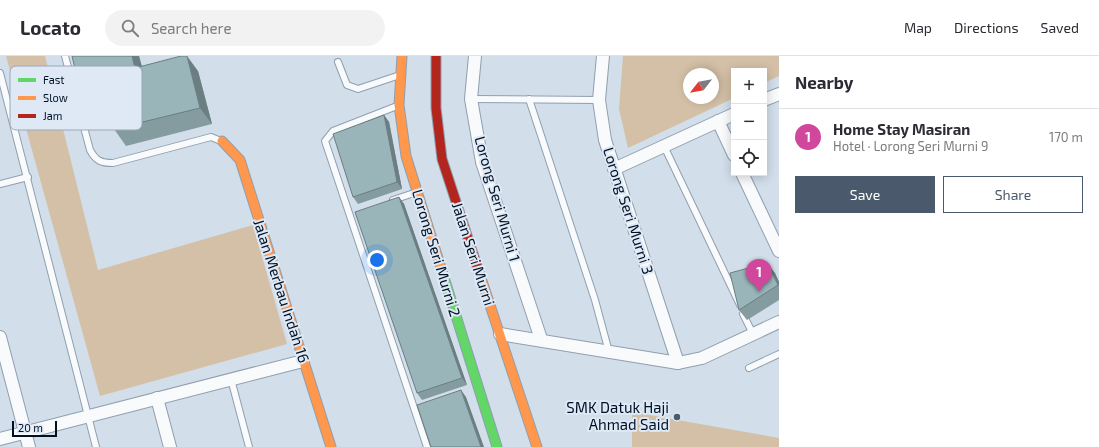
<!DOCTYPE html>
<html lang="en">
<head>
<meta charset="utf-8">
<style>
  :root { --surface:#fff; --page:#f2f2f3; --text:#2b2b33; --muted:#7c7c81; --line:#e1e1e2; --accent:#4a596b }
  body { margin:0; font-family:"Exo 2",sans-serif; background:var(--page); color:var(--text) }
  .controls { position:absolute; right:12px; top:12px; display:grid; overflow:hidden; border-radius:0px; box-shadow:0 2px 10px #0003 }
  .controls button { width:36px; height:36px; display:grid; place-items:center; padding:0; border:0; border-bottom:1px solid var(--line); background:var(--surface); color:var(--text); font:20px sans-serif }
  .compass { position:absolute; left:683px; top:12px; width:36px; height:36px; border-radius:50%; background:var(--surface); box-shadow:0 2px 10px #0003; rotate:239deg }
  .scale { position:absolute; left:12px; bottom:10px; width:45px; box-sizing:border-box; padding-left:4px; border:2px solid #001126; border-top:0; font-size:11px; line-height:14px; white-space:nowrap; color:#001126; -webkit-text-stroke:3px #dee9f5; paint-order:stroke }
  .you { position:absolute; left:377px; top:204px; width:14px; height:14px; margin:-10px; border:3px solid #fff; border-radius:50%; background:#1a73e8; box-shadow:0 0 0 6px #1a73e833 }
  .badge { display:grid; place-items:center; width:26px; height:26px; border-radius:50%; background:var(--accent); color:#fff; font-size:13px; font-weight:700 }
  .pin { position:absolute; translate:-50% -33px; filter:drop-shadow(0 1px 2px #0008) }
  .pin::after { content:''; position:absolute; top:21px; width:14px; height:12px; background:inherit; clip-path:polygon(0 0,100% 0,50% 100%) }
  .list { margin:0; padding:0; list-style:none }
  h2 { display:flex; justify-content:space-between; align-items:center; height:52px; margin:0; padding:0 16px; font-size:17px }
  h2 small { font-size:13px; font-weight:400; color:var(--muted) }
  .list li { display:grid; grid-template-columns:26px 1fr auto; gap:12px; align-items:center; box-sizing:border-box; height:56px; padding:0 16px; border-top:1px solid var(--line) }
  .list b { display:block; font-size:15px; white-space:nowrap }
  .list p { margin:0; font-size:13px; white-space:nowrap; color:var(--muted) }
  .list em { font-size:13px; font-style:normal; color:var(--muted) }
  .actions { display:flex; gap:8px; padding:12px 16px }
  .actions a { flex:1; padding:9px 0; border:1px solid var(--accent); border-radius:0px; text-align:center; font-size:14px; color:var(--accent) }
  .actions .main { background:var(--accent); color:#fff }
  .icon { flex:none; width:22px; height:22px; fill:none; stroke:currentColor; stroke-width:2; stroke-linecap:round; stroke-linejoin:round }
  .map { position:relative; flex:none; width:779px; height:391px; overflow:hidden }
  header { display:flex; align-items:center; gap:24px; box-sizing:border-box; height:56px; padding:0 20px; background:var(--surface); border-bottom:1px solid var(--line) }
  header strong { font-size:19px }
  nav { display:flex; gap:22px; margin-inline-start:auto; font-size:14px }
  .search { width:280px; height:36px; background:var(--page); display:flex; align-items:center; gap:10px; box-sizing:border-box; padding:0 14px; border-radius:22px; color:var(--muted); font-size:15px }
  main { display:flex }
  aside { flex:1; background:var(--surface) }
  .map>svg:first-child { display:block }
  .green { fill:#d4c0a7; fill-rule:evenodd }
  .lines { fill:none; stroke-linecap:round; stroke-linejoin:round }
  .lane-casing { stroke:#909faf; stroke-width:8 }
  .street-casing { stroke:#909faf; stroke-width:14 }
  .fast-casing { stroke:#909faf; stroke-width:11 }
  .slow-casing { stroke:#909faf; stroke-width:11 }
  .jam-casing { stroke:#909faf; stroke-width:11 }
  .lane { stroke:#f8fafc; stroke-width:6 }
  .street { stroke:#f8fafc; stroke-width:12 }
  .fast { stroke:#63d668; stroke-width:9 }
  .slow { stroke:#ff974d; stroke-width:9 }
  .jam { stroke:#b3261e; stroke-width:9 }
  .wall { fill:#849ca0 }
  .shaded-wall { fill:#6b7f82 }
  .building { fill:#99b5ba; stroke:#6b7f82 }
  .poi-dot { fill:#4a596b; stroke:#dee9f5; stroke-width:1.5 }
  .labels { text-anchor:middle; stroke-width:4; stroke-linejoin:round; paint-order:stroke }
  .street-label { font-size:15px; fill:#001126; stroke:#dee9f5 }
  .poi-label { font-size:15px; fill:#001126; stroke:#dee9f5; text-anchor:end }
  .key { fill:#dee9f5; stroke:#9ba8b7; stroke-width:1 }
  .key-label { font-size:11px; fill:#001126 }
</style>
</head>
<body>
<header>
<strong>Locato</strong>
<div class="search"><svg class="icon" aria-label="search" viewBox="0 0 24 24"><circle cx="10" cy="10" r="6"/><path d="M15 15l6 6"/></svg>Search here</div>
<nav><a>Map</a><a>Directions</a><a>Saved</a></nav>
</header>
<main>
<div class="map">
<svg width="779" height="391" viewBox="0 0 779 391">
  <rect width="100%" height="100%" fill="#d2deea"/>
  <g class="green">
    <path d="M 6,0 L 45,0 L 98,214 L 253,169 L 287,288 L 100,340 Z"/>
    <path d="M 623,0 L 779,0 L 779,20 L 764,27 L 764,15 L 734,15 L 734,42 L 628,92 L 619,53 ZM 689,18 L 713,18 L 713,42 L 689,42 Z"/>
    <path d="M 632,356 L 779,382 L 779,391 L 632,391 Z"/>
  </g>
  <g class="lines">
    <defs>
      <g id="lane">
        <path d="M 65,0 L 90,94 C 96,105 101,107 113,107 L 211,81 L 221,85"/>
        <path d="M 338,6 L 347,29 L 358,33 L 400,19"/>
        <path d="M 0,17 L 96,391"/>
        <path d="M 471,43 L 599,44"/>
        <path d="M 529,43 L 595,244 L 609,296"/>
        <path d="M 397,50 L 333,75 L 325,85 L 427,391"/>
        <path d="M 664,90 L 740,249"/>
        <path d="M 0,128 L 28,121"/>
        <path d="M 393,144 L 417,136"/>
        <path d="M 743,258 L 753,278"/>
        <path d="M 749,312 L 779,298"/>
        <path d="M 231,323 L 249,391"/>
      </g>
      <g id="street">
        <path d="M 475,0 L 471,43 L 482,106 L 541,283"/>
        <path d="M 603,0 L 599,44 L 605,84 L 678,307"/>
        <path d="M 764,44 L 779,38"/>
        <path d="M 718,65 L 734,99"/>
        <path d="M 614,113 L 734,58"/>
        <path d="M 742,117 L 779,195"/>
        <path d="M 500,278 L 678,307 L 702,302 L 779,266"/>
        <path d="M 0,281 L 29,391"/>
        <path d="M 157,342 L 170,391"/>
        <path d="M 0,383 L 303,305"/>
      </g>
      <path id="fast" d="M 442,215 L 497,391"/>
      <g id="slow">
        <path d="M 402,0 L 399,49 L 406,100 L 442,215"/>
        <path d="M 222,85 L 240,104 L 331,391"/>
        <path d="M 478,213 L 537,391"/>
      </g>
      <path id="jam" d="M 436,0 L 436,52 L 442,103 L 478,213"/>
    </defs>
    <use href="#lane" class="lane-casing"/>
    <use href="#street" class="street-casing"/>
    <use href="#fast" class="fast-casing"/>
    <use href="#slow" class="slow-casing"/>
    <use href="#jam" class="jam-casing"/>
    <use href="#lane" class="lane"/>
    <use href="#street" class="street"/>
    <use href="#fast" class="fast"/>
    <use href="#slow" class="slow"/>
    <use href="#jam" class="jam"/>
  </g>
  <g class="wall">
    <path d="M 72,0 L 139,0 L 142,10 L 198,15 L 212,68 L 126,90 L 114,73 L 112,67 L 97,71 L 85,55 Z"/>
    <path d="M 384,59 L 389,66 L 402,133 L 358,148 L 353,141 Z"/>
    <path d="M 399,141 L 404,148 L 467,329 L 422,344 L 417,337 Z"/>
    <path d="M 775,217 L 779,226 L 779,244 L 747,264 L 739,254 Z"/>
  </g>
  <g class="shaded-wall">
    <path d="M 132,0 L 139,0 L 146,28 L 135,12 Z"/>
    <path d="M 187,0 L 198,15 L 212,68 L 200,52 Z"/>
    <path d="M 384,59 L 389,66 L 402,133 L 397,126 Z"/>
    <path d="M 399,141 L 404,148 L 467,329 L 462,322 Z"/>
    <path d="M 767,207 L 775,217 L 779,226 L 779,230 Z"/>
    <path d="M 461,334 L 466,341 L 484,391 L 481,391 Z"/>
  </g>
  <g class="building">
    <path d="M 72,0 L 132,0 L 135,12 L 181,0 L 187,0 L 200,52 L 114,73 L 108,49 L 85,55 Z"/>
    <path d="M 384,59 L 397,126 L 353,141 L 333,78 Z"/>
    <path d="M 399,141 L 462,322 L 417,337 L 355,156 Z"/>
    <path d="M 767,207 L 778,229 L 739,254 L 730,217 Z"/>
    <path d="M 461,334 L 481,391 L 431,391 L 417,349 Z"/>
  </g>
  <circle class="poi-dot" cx="677" cy="361" r="4"/>
  <g class="labels">
    <g class="street-label">
      <text transform="translate(497 143) rotate(74)" y="5">Lorong Seri Murni 1</text>
      <text transform="translate(628 155) rotate(72)" y="5">Lorong Seri Murni 3</text>
      <text transform="translate(436 197) rotate(73)" y="5">Lorong Seri Murni 2</text>
      <text transform="translate(473 198) rotate(72)" y="5">Jalan Seri Murni</text>
      <text transform="translate(281 235) rotate(72)" y="5">Jalan Merbau Indah 16</text>
    </g>
    <g class="poi-label">
      <text x="669" y="357">SMK Datuk Haji<tspan x="669" dy="17">Ahmad Said</tspan></text>
    </g>
  </g>
  <rect x="10" y="10" width="132" height="64" rx="6" class="key"/>
  <rect x="18" y="22" width="18" height="4" fill="#63d668"/>
  <rect x="18" y="40" width="18" height="4" fill="#ff974d"/>
  <rect x="18" y="58" width="18" height="4" fill="#b3261e"/>
  <g class="key-label">
    <text x="43" y="28">Fast</text>
    <text x="43" y="46">Slow</text>
    <text x="43" y="64">Jam</text>
  </g>
</svg>
<div class="controls">
<button>+</button>
<button>−</button>
<button><svg class="icon" aria-label="locate" viewBox="0 0 24 24"><circle cx="12" cy="12" r="6"/><path d="M12 2v4M12 18v4M2 12h4M18 12h4"/></svg></button>
</div>
<svg class="compass" viewBox="-18 -18 36 36"><path d="M0-13l5 13h-10z" fill="#e53935"/><path d="M0 13l5-13h-10z" fill="#7c7c81"/></svg>
<div class="scale">20 m</div>
<div class="you"></div>
<div class="pin badge" style="left:759px;top:236px;background:#d1479c">1</div>
</div>
<aside>
<h2>Nearby<small></small></h2>
<ul class="list">
<li><span class="badge" style="background:#d1479c">1</span><div><b>Home Stay Masiran</b><p>Hotel · Lorong Seri Murni 9</p></div><em>170 m</em></li>
</ul>
<div class="actions"><a class="main">Save</a><a>Share</a></div>
</aside>
</main>
</body>
</html>
